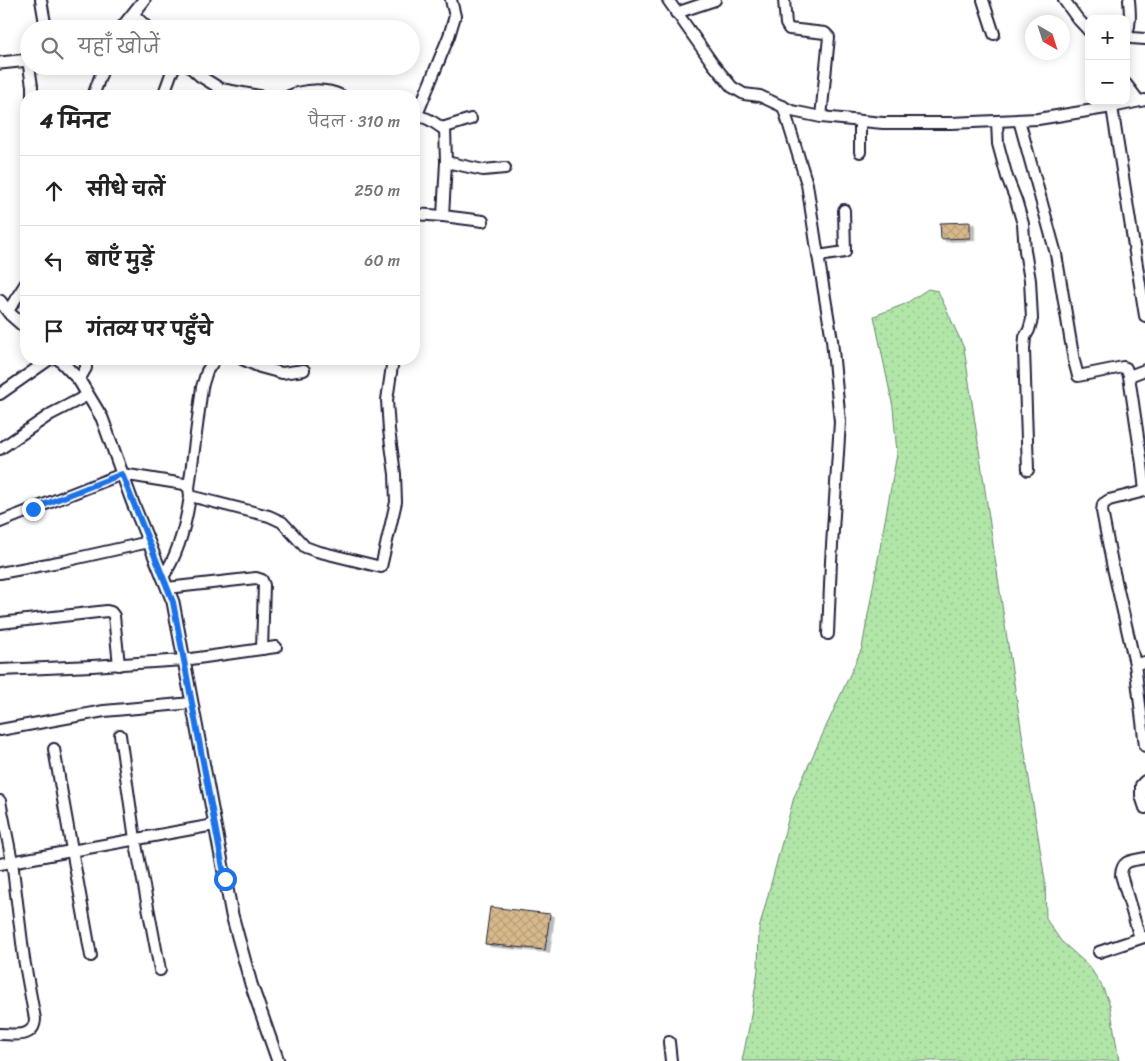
<!DOCTYPE html>
<html lang="hi">
<head>
<meta charset="utf-8">
<style>
  :root { --surface:#fff; --page:#f2f2f2; --text:#222; --muted:#767676; --line:#e0e0e0 }
  body { margin:0; font-family:Sriracha,"Playpen Sans Deva",sans-serif; background:var(--page); color:var(--text) }
  .controls { position:absolute; right:15px; top:15px; display:grid; overflow:hidden; border-radius:10px; box-shadow:0 2px 12px #0003 }
  .controls button { width:45px; height:45px; display:grid; place-items:center; padding:0; border:0; border-bottom:1px solid var(--line); background:var(--surface); color:var(--text); font:25px sans-serif }
  .compass { position:absolute; left:1025px; top:15px; width:45px; height:45px; border-radius:50%; background:var(--surface); box-shadow:0 2px 12px #0003; rotate:141deg }
  .stop { position:absolute; width:15px; height:15px; margin:-11px; border:4px solid #1a73e8; border-radius:50%; background:#fff }
  .stop.end { background:#1a73e8; border-color:#fff; box-shadow:0 1px 5px #0008 }
  .list { margin:0; padding:0; list-style:none }
  h2 { display:flex; justify-content:space-between; align-items:center; height:65px; margin:0; padding:0 20px; font-size:21px }
  h2 small { font-size:16px; font-weight:400; color:var(--muted) }
  .list li { display:grid; grid-template-columns:32px 1fr auto; gap:15px; align-items:center; box-sizing:border-box; height:70px; padding:0 20px; border-top:1px solid var(--line) }
  .list b { display:block; font-size:19px; white-space:nowrap }
  .list em { font-size:16px; font-style:normal; color:var(--muted) }
  .icon { flex:none; width:28px; height:28px; fill:none; stroke:currentColor; stroke-width:2; stroke-linecap:round; stroke-linejoin:round }
  .map { position:relative; flex:none; width:1145px; height:1061px; overflow:hidden }
  .search { position:absolute; background:var(--surface); box-shadow:0 2px 12px #0003; left:20px; top:20px; width:400px; height:55px; display:flex; align-items:center; gap:12px; box-sizing:border-box; padding:0 18px; border-radius:28px; color:var(--muted); font-size:19px }
  .panel { position:absolute; background:var(--surface); box-shadow:0 2px 12px #0003; left:20px; top:90px; width:400px; height:275px; border-radius:20px }
  .map>svg:first-child { display:block }
  .green { fill:url(#green-dots); stroke:#6a8472 }
  .building { fill:url(#building-cross-hatch); stroke:#22223b; filter:url(#shadow) }
  .lines { fill:none; stroke-linecap:round; stroke-linejoin:round }
  .minor-casing { stroke:#22223b; stroke-width:14 }
  .tertiary-casing { stroke:#22223b; stroke-width:15 }
  .minor { stroke:#fff; stroke-width:10 }
  .tertiary { stroke:#fff; stroke-width:11 }
  .route { stroke:#1a73e8; stroke-width:6 }
</style>
</head>
<body>
<div class="map">
<svg width="1145" height="1061" viewBox="0 0 1145 1061">
  <defs>
    <pattern id="green-dots" width="8" height="8" patternUnits="userSpaceOnUse" patternTransform="scale(1.25)"><rect width="8" height="8" fill="#b1e6a8"/><path d="M2 2h.1M6 6h.1" fill="none" stroke="#98c592" stroke-width="1.8" stroke-linecap="round"/></pattern>
    <pattern id="building-cross-hatch" width="8" height="8" patternUnits="userSpaceOnUse" patternTransform="scale(1.25)"><rect width="8" height="8" fill="#d7b98b"/><path d="M0 0l8 8M0 8l8-8" fill="none" stroke="#b89f79"/></pattern>
    <filter id="shadow"><feDropShadow dx="4.5" dy="2.5" stdDeviation="0" flood-color="#0004"/></filter>
  </defs>
  <rect width="100%" height="100%" fill="#fff"/>
  <filter id="ink" filterUnits="userSpaceOnUse"><feTurbulence type="fractalNoise" baseFrequency=".02" numOctaves="2"/><feDisplacementMap in="SourceGraphic" scale="10" xChannelSelector="R" yChannelSelector="G"/><feConvolveMatrix kernelMatrix="1 2 1 2 8 2 1 2 1" color-interpolation-filters="sRGB"/></filter>
  <g filter="url(#ink)">
    <path class="green" d="M 928,289 L 938,291 L 964,348 L 1006,632 L 1045,880 L 1046,919 L 1061,941 L 1089,966 L 1102,986 L 1110,1005 L 1119,1061 L 742,1061 L 749,1027 L 758,970 L 759,929 L 794,797 L 862,648 L 897,454 L 893,407 L 874,316 L 905,304 Z"/>
    <g class="building">
      <path d="M 970,222 L 970,238 L 941,239 L 940,223 Z"/>
      <path d="M 490,907 L 550,914 L 545,950 L 485,944 Z"/>
    </g>
    <g class="lines">
      <defs>
        <g id="minor">
          <path d="M 41,0 L 46,29"/>
          <path d="M 668,0 L 713,64 L 732,87 L 744,94 L 760,96 L 792,111 L 821,117 L 883,123 L 951,123 L 1038,119 L 1112,107 L 1145,100"/>
          <path d="M 784,0 L 786,24 L 789,29 L 825,33 L 829,37 L 821,117"/>
          <path d="M 983,0 L 994,34"/>
          <path d="M 1064,0 L 1077,18 L 1089,31"/>
          <path d="M 1129,0 C 1130,12 1131,22 1127,34 L 1131,38 L 1145,39"/>
          <path d="M 676,13 L 715,0"/>
          <path d="M 133,14 L 149,29"/>
          <path d="M 29,66 L 32,86 L 32,96"/>
          <path d="M 189,66 L 200,76 L 221,89 L 259,96"/>
          <path d="M 1126,84 L 1139,101"/>
          <path d="M 93,96 L 104,66"/>
          <path d="M 163,96 L 171,74 L 175,66"/>
          <path d="M 289,96 C 304,89 326,88 342,96"/>
          <path d="M 783,106 L 807,184 L 816,243 L 832,340 L 840,422 L 831,561 L 828,634"/>
          <path d="M 1112,107 L 1145,316"/>
          <path d="M 414,117 C 425,115 433,122 442,128 L 471,119"/>
          <path d="M 416,117 L 449,36 L 455,16 L 451,0"/>
          <path d="M 1019,120 L 1056,254 L 1074,361 L 1078,376 L 1123,367 L 1126,368 L 1129,376"/>
          <path d="M 997,121 L 998,144 L 1007,177 L 1016,200 L 1023,224 L 1025,251 L 1030,280 L 1032,319 L 1029,330 L 1025,337 L 1024,349 L 1028,470"/>
          <path d="M 445,128 L 446,162 L 483,170 L 505,168"/>
          <path d="M 860,152 L 860,121"/>
          <path d="M 446,162 L 443,216 L 483,221"/>
          <path d="M 414,214 L 443,216"/>
          <path d="M 818,256 L 845,252 L 844,210"/>
          <path d="M 8,311 L 26,283"/>
          <path d="M 242,359 L 260,367 L 282,373 L 304,370"/>
          <path d="M 1145,370 L 1129,376 L 1142,464 L 1145,491 L 1109,500 L 1103,504 L 1102,511 L 1113,568 L 1135,664 L 1145,662"/>
          <path d="M 79,380 L 86,368 L 86,359"/>
          <path d="M 0,394 L 50,359"/>
          <path d="M 0,449 L 51,414 L 88,395"/>
          <path d="M 189,488 L 202,387 L 207,371 L 215,359"/>
          <path d="M 0,522 L 122,474 L 184,484 L 189,488 L 190,496 L 269,516 L 282,522 L 305,547 L 316,551 L 381,567 L 396,502 L 395,474 L 389,430 L 387,400 L 393,359"/>
          <path d="M 0,573 L 64,561 L 149,542"/>
          <path d="M 163,577 C 179,553 186,524 190,496"/>
          <path d="M 167,588 L 256,578 L 262,580 L 264,585 L 262,649"/>
          <path d="M 0,623 L 107,611 L 111,612 L 114,616 L 119,665"/>
          <path d="M 1135,664 L 1145,746"/>
          <path d="M 0,670 L 92,666 L 184,660 L 276,647"/>
          <path d="M 0,730 L 104,711 L 192,703"/>
          <path d="M 120,735 L 135,839 L 160,970"/>
          <path d="M 54,749 L 91,956"/>
          <path d="M 1145,781 L 1141,785 L 1141,796 L 1145,808"/>
          <path d="M 0,801 L 12,861 L 24,959 L 35,1019 C 34,1039 14,1034 0,1034"/>
          <path d="M 0,864 L 214,825"/>
          <path d="M 1140,938 L 1121,875 C 1122,859 1132,861 1145,858"/>
          <path d="M 1099,952 L 1144,937"/>
          <path d="M 669,1042 L 671,1061"/>
        </g>
        <g id="tertiary">
          <path d="M 121,29 L 144,0"/>
          <path d="M 0,63 L 29,60"/>
          <path d="M 0,301 L 10,314 L 26,328"/>
          <path d="M 59,359 L 79,380 L 102,418 L 132,501 L 173,602 L 232,915 L 251,984 L 278,1061"/>
        </g>
      </defs>
      <use href="#minor" class="minor-casing"/>
      <use href="#tertiary" class="tertiary-casing"/>
      <use href="#minor" class="minor"/>
      <use href="#tertiary" class="tertiary"/>
    </g>
  </g>
  <g class="lines" filter="url(#ink)">
    <path class="route" d="M 33,509 L 122,474 L 173,602 L 225,879"/>
  </g>
</svg>
<div class="controls">
<button>+</button>
<button>−</button>
</div>
<svg class="compass" viewBox="-18 -18 36 36"><path d="M0-13l5 13h-10z" fill="#e53935"/><path d="M0 13l5-13h-10z" fill="#767676"/></svg>
<div class="stop" style="left:225px;top:879px"></div>
<div class="stop end" style="left:33px;top:509px"></div>
<div class="search"><svg class="icon" aria-label="search" viewBox="0 0 24 24"><circle cx="10" cy="10" r="6"/><path d="M15 15l6 6"/></svg>यहाँ खोजें</div>
<section class="panel">
<h2>4 मिनट<small>पैदल · 310 m</small></h2>
<ul class="list">
<li><svg class="icon" aria-label="ahead" viewBox="0 0 24 24"><path d="M12 20V5M6 11l6-6 6 6"/></svg><div><b>सीधे चलें</b></div><em>250 m</em></li>
<li><svg class="icon" aria-label="left" viewBox="0 0 24 24"><path d="M17 20v-9H6M10 6l-5 5 5 5"/></svg><div><b>बाएँ मुड़ें</b></div><em>60 m</em></li>
<li><svg class="icon" aria-label="arrive" viewBox="0 0 24 24"><path d="M6 21V4h12l-3 4 3 4H6"/></svg><div><b>गंतव्य पर पहुँचे</b></div></li>
</ul>
</section>
</div>
</body>
</html>
